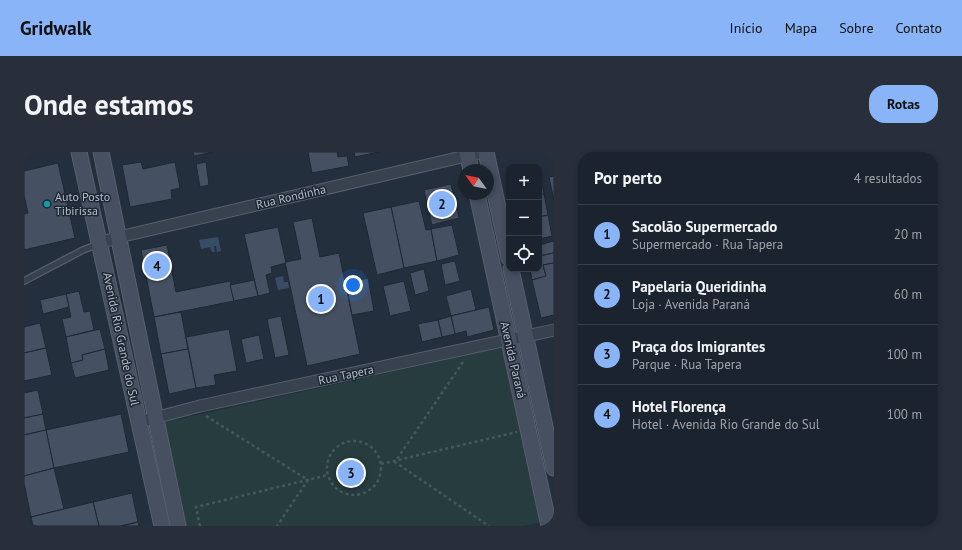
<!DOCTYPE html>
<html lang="pt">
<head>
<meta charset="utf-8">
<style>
  :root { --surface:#1b232e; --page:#282f3a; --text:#f1f3f6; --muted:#a0a4aa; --line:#39404a; --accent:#8ab4f8 }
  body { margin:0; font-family:"PT Sans",sans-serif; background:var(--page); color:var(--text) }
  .controls { position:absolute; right:12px; top:12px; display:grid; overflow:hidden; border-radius:8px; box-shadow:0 2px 6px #0003 }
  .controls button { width:36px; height:36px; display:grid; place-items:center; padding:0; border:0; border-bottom:1px solid var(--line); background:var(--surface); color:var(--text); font:20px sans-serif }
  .compass { position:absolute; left:434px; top:12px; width:36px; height:36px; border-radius:50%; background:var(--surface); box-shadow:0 2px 6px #0003; rotate:303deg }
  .you { position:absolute; left:329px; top:133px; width:14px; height:14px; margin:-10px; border:3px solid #fff; border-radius:50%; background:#1a73e8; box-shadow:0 0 0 6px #1a73e833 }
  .badge { display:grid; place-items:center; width:26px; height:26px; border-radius:50%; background:var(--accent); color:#111; font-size:13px; font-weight:700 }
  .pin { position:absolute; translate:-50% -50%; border:2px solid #fff; box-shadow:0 1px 4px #0006 }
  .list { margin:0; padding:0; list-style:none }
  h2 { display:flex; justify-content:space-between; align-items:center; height:52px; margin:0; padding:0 16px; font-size:17px }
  h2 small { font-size:13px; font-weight:400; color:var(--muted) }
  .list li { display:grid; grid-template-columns:26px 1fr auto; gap:12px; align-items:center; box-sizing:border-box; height:60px; padding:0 16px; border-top:1px solid var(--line) }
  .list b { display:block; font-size:15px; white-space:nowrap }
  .list p { margin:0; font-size:13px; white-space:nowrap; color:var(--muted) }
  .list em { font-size:13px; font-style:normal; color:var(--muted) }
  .icon { flex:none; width:22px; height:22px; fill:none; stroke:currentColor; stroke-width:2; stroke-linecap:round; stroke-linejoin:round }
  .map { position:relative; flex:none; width:530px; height:374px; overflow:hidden; border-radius:16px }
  header { display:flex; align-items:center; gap:24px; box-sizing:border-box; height:56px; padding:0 20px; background:var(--accent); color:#111 }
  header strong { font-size:19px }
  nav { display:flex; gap:22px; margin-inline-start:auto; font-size:14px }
  .intro { display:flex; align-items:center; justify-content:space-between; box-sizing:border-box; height:96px; padding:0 24px }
  h1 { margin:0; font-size:28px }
  .button { padding:10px 18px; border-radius:16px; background:var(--accent); color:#111; font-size:14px; font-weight:700 }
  main { display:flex; gap:24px; padding:0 24px }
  aside { flex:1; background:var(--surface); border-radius:16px; box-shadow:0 2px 6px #0003 }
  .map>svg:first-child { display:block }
  .green { fill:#263c3f }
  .water { fill:#394c67 }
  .building { fill:#455162; stroke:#1f2835 }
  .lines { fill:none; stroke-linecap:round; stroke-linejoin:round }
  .lane-casing { stroke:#565f6c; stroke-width:8 }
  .street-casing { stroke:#565f6c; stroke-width:13 }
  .secondary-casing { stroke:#565f6c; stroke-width:17 }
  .path { stroke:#44595c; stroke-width:2.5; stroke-dasharray:3 3; stroke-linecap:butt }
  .lane { stroke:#38414e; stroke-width:5.5 }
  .street { stroke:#38414e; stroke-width:11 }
  .secondary { stroke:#465061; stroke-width:15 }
  .culture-dot { fill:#0f9aa8; stroke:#1d2633; stroke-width:1.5 }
  .labels { text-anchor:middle; stroke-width:3; stroke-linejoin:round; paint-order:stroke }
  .poi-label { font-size:12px; fill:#b4bcc9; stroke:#1d2633; text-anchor:start }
  .street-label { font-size:12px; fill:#b4bcc9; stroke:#1d2633 }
</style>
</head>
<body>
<header>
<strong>Gridwalk</strong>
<nav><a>Início</a><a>Mapa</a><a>Sobre</a><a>Contato</a></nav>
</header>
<div class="intro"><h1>Onde estamos</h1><a class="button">Rotas</a></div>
<main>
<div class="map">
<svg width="530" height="374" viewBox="0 0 530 374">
  <rect width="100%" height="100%" fill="#242f3e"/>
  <path class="green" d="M 479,195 L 517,370 L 500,374 L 161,374 L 137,271 Z"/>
  <g class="water">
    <path d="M 194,85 L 197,99 L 193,100 L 192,94 L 190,94 L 191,100 L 188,100 L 186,95 L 177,97 L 175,88 Z"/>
    <path d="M 259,124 L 260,130 L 264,130 L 265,136 L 254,138 L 251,126 Z"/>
  </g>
  <g class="building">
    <path d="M 169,0 L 189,0 L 170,4 Z"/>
    <path d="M 284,0 L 313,0 L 314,5 L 323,4 L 325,14 L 288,21 Z"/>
    <path d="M 330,0 L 355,0 L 331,5 Z"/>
    <path d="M 117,10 L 119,17 L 151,10 L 156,36 L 147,38 L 148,47 L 106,55 L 98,13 Z"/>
    <path d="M 182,10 L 185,33 L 176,35 L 172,12 Z"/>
    <path d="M 34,11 L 51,86 L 0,98 L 0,62 L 4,61 L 0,43 L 0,19 Z"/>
    <path d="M 515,14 L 520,42 L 515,43 L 515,15 L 508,15 Z"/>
    <path d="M 530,24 L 530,49 L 525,25 Z"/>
    <path d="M 427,32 L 435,66 L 408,73 L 400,38 Z"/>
    <path d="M 520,42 L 524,63 L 515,65 L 515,43 Z"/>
    <path d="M 395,49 L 402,78 L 407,77 L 413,109 L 380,116 L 367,55 Z"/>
    <path d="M 367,55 L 380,116 L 353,123 L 339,61 Z"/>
    <path d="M 524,63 L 528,84 L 515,87 L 515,65 Z"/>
    <path d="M 288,66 L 296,105 L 315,101 L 336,202 L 283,214 L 261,110 L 277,107 L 269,70 Z"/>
    <path d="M 428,73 L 435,103 L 413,109 L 407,77 Z"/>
    <path d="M 254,75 L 262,111 L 247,115 L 248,121 L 242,123 L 246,141 L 234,144 L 220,82 Z"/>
    <path d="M 530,89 L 530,101 L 515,104 L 515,93 Z"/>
    <path d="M 143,93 L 152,140 L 206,129 L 210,149 L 130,165 L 117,98 Z"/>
    <path d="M 530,101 L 530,111 L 519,113 L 522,124 L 508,128 L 506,117 L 515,117 L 515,104 Z"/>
    <path d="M 431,109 L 436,129 L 421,133 L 417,112 Z"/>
    <path d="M 530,111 L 530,163 L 517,166 L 508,128 L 522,124 L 519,113 Z"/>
    <path d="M 400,117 L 405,139 L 391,143 L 386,121 Z"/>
    <path d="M 344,126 L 350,159 L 328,163 L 322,131 Z"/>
    <path d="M 230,128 L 234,144 L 210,149 L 206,133 Z"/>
    <path d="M 380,129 L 387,159 L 366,164 L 359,134 Z"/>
    <path d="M 447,137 L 452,158 L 427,164 L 422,144 Z"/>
    <path d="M 55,139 L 60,160 L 66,159 L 70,178 L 42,185 L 38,167 L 47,165 L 42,142 Z"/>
    <path d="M 42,142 L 45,155 L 19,162 L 16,148 Z"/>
    <path d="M 465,155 L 470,178 L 443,185 L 442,179 L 431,182 L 427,164 Z"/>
    <path d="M 157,160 L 164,197 L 137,202 L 130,165 Z"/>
    <path d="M 257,164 L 265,203 L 251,206 L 243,167 Z"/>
    <path d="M 427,164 L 431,182 L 418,185 L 414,168 Z"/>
    <path d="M 414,168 L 418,185 L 398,190 L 394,172 Z"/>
    <path d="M 16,171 L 22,196 L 0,201 L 0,175 Z"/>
    <path d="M 76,177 L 81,197 L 58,203 L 59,208 L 47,211 L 42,185 Z"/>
    <path d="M 205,177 L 213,219 L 190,223 L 192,233 L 172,236 L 162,185 Z"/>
    <path d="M 235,183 L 240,207 L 222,211 L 217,187 Z"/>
    <path d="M 22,196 L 28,223 L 0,229 L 0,201 Z"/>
    <path d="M 81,197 L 85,218 L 51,226 L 47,211 L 59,208 L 58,203 Z"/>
    <path d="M 164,197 L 172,236 L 145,242 L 137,202 Z"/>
    <path d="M 14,238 L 19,262 L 0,266 L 0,241 Z"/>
    <path d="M 19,262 L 22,278 L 0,283 L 0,266 Z"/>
    <path d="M 97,262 L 105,300 L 30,316 L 22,278 Z"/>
    <path d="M 22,278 L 30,316 L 0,324 L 0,283 Z"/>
    <path d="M 30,316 L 40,357 L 7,365 L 0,331 L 0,324 Z"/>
    <path d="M 108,341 L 114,370 L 97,374 L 75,374 L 69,350 Z"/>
    <path d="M 69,350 L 75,374 L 9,374 L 7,365 Z"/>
    <path d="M 114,370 L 115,374 L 97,374 Z"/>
  </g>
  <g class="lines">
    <defs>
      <path id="lane" d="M 0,129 L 59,98 L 75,92"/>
      <g id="street">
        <path d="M 76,91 L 95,85 L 459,0"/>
        <path d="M 115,270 L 176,254 L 530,178"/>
      </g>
      <g id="secondary">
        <path d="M 55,0 L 138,374"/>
        <path d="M 77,0 L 154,374"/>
        <path d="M 443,0 L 447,18"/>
        <path d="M 462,0 L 485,106"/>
        <path d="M 453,42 L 525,374"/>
        <path d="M 487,117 L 530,316"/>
      </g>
    </defs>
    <use href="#lane" class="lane-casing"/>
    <use href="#street" class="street-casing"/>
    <use href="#secondary" class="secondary-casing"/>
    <g class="path">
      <path d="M 439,210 L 371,310 L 465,374"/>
      <path d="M 182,264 L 284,328 L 253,374"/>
      <circle cx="330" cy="316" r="27"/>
      <path d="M 357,312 L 493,280"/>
      <path d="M 176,374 L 172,355 L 304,323"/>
    </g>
    <use href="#lane" class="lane"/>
    <use href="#street" class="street"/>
    <use href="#secondary" class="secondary"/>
  </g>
  <circle class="culture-dot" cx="23" cy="52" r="4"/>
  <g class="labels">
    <g class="poi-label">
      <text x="31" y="49">Auto Posto<tspan x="31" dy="14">Tibirissa</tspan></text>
    </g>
    <g class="street-label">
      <text transform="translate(267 45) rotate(-13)" y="4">Rua Rondinha</text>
      <text transform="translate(97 187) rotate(78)" y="4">Avenida Rio Grande do Sul</text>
      <text transform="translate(489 208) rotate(77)" y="4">Avenida Paraná</text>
      <text transform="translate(322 223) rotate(-12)" y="4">Rua Tapera</text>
    </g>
  </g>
</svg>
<div class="controls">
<button>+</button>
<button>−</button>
<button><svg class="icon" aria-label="locate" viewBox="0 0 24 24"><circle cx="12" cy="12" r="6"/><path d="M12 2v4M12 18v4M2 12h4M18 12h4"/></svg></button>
</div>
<svg class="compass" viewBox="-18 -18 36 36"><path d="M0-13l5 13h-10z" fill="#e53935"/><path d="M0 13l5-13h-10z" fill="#a0a4aa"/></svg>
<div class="you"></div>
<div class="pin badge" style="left:297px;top:147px">1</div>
<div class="pin badge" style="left:418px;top:52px">2</div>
<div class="pin badge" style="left:327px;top:321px">3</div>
<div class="pin badge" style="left:133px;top:114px">4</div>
</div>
<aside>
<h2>Por perto<small>4 resultados</small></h2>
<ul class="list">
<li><span class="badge">1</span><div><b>Sacolão Supermercado</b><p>Supermercado · Rua Tapera</p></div><em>20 m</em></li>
<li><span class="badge">2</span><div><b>Papelaria Queridinha</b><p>Loja · Avenida Paraná</p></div><em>60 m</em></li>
<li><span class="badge">3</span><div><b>Praça dos Imigrantes</b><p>Parque · Rua Tapera</p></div><em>100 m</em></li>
<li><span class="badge">4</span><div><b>Hotel Florença</b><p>Hotel · Avenida Rio Grande do Sul</p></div><em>100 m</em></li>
</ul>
</aside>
</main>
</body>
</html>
